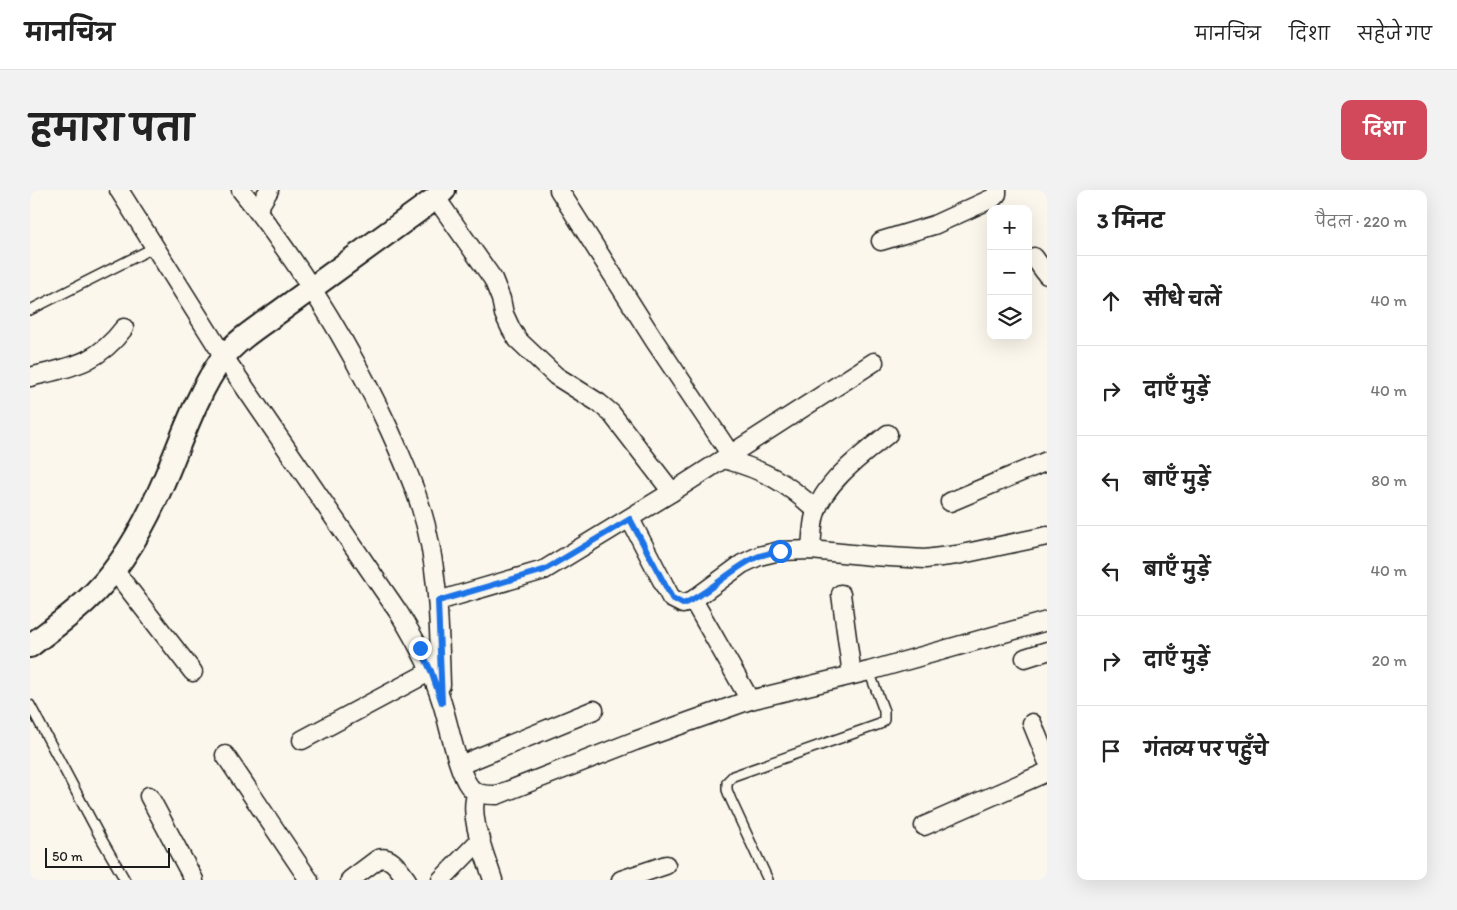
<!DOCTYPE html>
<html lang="hi">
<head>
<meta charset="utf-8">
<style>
  :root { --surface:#fff; --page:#f2f2f2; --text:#222; --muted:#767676; --line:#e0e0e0; --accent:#d1495b }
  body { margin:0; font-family:Itim,"Playpen Sans Deva",sans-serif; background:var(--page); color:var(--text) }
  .controls { position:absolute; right:15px; top:15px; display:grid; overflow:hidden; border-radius:10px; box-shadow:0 5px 20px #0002 }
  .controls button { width:45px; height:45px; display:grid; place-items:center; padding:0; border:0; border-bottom:1px solid var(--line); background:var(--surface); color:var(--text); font:25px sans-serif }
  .scale { position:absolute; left:15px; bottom:12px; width:125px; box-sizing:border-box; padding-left:5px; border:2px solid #1c1c1c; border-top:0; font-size:14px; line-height:18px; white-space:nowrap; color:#1c1c1c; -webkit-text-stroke:4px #fbf7ec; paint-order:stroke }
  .stop { position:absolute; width:15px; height:15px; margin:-11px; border:4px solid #1a73e8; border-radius:50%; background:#fff }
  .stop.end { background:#1a73e8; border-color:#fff; box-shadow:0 1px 5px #0008 }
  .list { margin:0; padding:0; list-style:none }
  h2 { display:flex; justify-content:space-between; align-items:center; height:65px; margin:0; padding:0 20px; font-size:21px }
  h2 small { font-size:16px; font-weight:400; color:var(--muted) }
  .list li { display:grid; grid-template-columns:32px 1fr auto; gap:15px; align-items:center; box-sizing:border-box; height:90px; padding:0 20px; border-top:1px solid var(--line) }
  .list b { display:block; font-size:19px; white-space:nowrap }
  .list em { font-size:16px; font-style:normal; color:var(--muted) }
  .icon { flex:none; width:28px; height:28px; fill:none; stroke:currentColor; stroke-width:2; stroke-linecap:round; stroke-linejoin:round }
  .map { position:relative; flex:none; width:1017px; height:690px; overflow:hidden; border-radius:10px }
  header { display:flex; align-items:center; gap:30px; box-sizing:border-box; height:70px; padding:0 25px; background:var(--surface); border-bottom:1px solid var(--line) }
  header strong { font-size:24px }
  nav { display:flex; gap:28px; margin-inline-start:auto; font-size:18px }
  .intro { display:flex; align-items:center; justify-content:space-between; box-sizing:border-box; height:120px; padding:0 30px }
  h1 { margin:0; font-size:35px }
  .button { padding:12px 22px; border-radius:10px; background:var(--accent); color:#fff; font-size:18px; font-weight:700 }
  main { display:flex; gap:30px; padding:0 30px }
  aside { flex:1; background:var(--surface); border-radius:10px; box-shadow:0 5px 20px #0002 }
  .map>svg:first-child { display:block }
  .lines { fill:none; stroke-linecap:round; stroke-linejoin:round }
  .service-casing { stroke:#1c1c1c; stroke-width:12 }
  .minor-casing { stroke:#1c1c1c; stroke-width:21 }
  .tertiary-casing { stroke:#1c1c1c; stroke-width:26 }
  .service { stroke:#fbf7ec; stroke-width:9 }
  .minor { stroke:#fbf7ec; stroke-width:18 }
  .tertiary { stroke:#fbf7ec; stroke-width:22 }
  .route { stroke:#1a73e8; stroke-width:6 }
</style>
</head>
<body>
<header>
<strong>मानचित्र</strong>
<nav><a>मानचित्र</a><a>दिशा</a><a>सहेजे गए</a></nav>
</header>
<div class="intro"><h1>हमारा पता</h1><a class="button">दिशा</a></div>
<main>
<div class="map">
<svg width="1017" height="690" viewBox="0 0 1017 690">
  <rect width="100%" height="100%" fill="#fbf7ec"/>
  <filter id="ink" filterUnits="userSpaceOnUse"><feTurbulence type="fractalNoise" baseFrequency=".02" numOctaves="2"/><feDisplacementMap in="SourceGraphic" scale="10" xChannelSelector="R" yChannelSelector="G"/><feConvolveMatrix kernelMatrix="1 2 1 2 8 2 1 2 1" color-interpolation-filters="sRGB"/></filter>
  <g filter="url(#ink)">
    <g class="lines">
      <defs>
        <g id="service">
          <path d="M 0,120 L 125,57"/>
          <path d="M 0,515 L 68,643 L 95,690"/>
          <path d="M 738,690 L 701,610 L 697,600 L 697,592 L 703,586 L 850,534 L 854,530 L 854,521 L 839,481"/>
        </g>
        <g id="minor">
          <path d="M 89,0 L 194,167 L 369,423 C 387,452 402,480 412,513 C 419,534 427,580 439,596 C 445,605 457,605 467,605 L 605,551 L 720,510 L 839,481 L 1017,431"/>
          <path d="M 211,0 C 270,74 320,155 360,241 C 371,266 383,292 391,318 C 409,376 409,436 411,495"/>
          <path d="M 529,0 L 624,150 L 701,265"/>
          <path d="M 406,8 L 463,89 L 471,109 L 474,124 L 481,139 L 488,150 L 526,186 L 569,213 L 581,223 L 642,302"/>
          <path d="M 227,20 L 239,0"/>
          <path d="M 851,51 L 904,35 L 963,8 L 967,4 L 967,0"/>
          <path d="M 1004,67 L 1017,85"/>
          <path d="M 0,187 C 41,177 67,174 94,138"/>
          <path d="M 694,269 C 734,280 756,292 786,320"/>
          <path d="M 920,312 L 1017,271"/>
          <path d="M 600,329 L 641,408 L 653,414 L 663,410 L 712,374 L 729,366 L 750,361 L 781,360 L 842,366 L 895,369 L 927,365 L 1017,346"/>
          <path d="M 781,360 C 782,348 782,335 785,325 C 793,293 833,264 858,244"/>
          <path d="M 84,380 L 163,482"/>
          <path d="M 811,404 L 822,485"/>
          <path d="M 663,410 L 720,510"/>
          <path d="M 408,411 L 514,380 L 642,302 L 844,172"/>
          <path d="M 995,468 L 1017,461"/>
          <path d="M 1002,533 L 1017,570"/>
          <path d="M 272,550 L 401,481"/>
          <path d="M 195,565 L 279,690"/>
          <path d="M 430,575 L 564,520"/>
          <path d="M 447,603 C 437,625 456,667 463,690"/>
          <path d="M 119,606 L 164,690"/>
          <path d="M 894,636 L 1017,582"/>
          <path d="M 320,690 L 348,669 C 362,665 369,680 377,690"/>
          <path d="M 411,690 L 451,649"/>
          <path d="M 591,690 L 636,675"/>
        </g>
        <path id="tertiary" d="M 0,456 C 19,441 39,427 56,411 C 87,383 112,340 129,302 C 148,261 165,205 192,169 C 206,150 234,133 253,119 C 304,82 355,45 406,8 L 414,0"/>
      </defs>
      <use href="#service" class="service-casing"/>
      <use href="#minor" class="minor-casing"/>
      <use href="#tertiary" class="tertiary-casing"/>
      <use href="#service" class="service"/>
      <use href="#minor" class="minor"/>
      <use href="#tertiary" class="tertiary"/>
    </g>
  </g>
  <g class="lines" filter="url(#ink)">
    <path class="route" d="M 390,458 L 401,481 L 412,513 L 408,411 L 514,380 L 600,329 L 642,408 L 653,414 C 680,403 700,379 727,367 C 734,364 742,363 750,361"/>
  </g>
</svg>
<div class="controls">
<button>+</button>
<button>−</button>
<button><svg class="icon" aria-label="layers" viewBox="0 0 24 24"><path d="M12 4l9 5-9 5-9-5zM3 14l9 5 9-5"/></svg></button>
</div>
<div class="scale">50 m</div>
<div class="stop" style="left:750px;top:361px"></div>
<div class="stop end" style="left:390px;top:458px"></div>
</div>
<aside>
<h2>3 मिनट<small>पैदल · 220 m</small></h2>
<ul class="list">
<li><svg class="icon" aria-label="ahead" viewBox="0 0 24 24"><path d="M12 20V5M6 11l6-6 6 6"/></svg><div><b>सीधे चलें</b></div><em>40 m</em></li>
<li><svg class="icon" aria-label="right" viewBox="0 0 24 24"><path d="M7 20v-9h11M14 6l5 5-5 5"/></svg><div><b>दाएँ मुड़ें</b></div><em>40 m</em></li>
<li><svg class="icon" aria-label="left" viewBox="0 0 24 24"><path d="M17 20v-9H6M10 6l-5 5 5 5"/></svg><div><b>बाएँ मुड़ें</b></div><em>80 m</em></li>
<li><svg class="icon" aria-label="left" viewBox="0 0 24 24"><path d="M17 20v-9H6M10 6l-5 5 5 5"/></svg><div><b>बाएँ मुड़ें</b></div><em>40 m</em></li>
<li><svg class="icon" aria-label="right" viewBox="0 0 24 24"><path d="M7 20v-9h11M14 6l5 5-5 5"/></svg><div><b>दाएँ मुड़ें</b></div><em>20 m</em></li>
<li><svg class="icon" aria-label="arrive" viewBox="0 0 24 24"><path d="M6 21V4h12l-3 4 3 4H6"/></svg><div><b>गंतव्य पर पहुँचे</b></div></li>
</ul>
</aside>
</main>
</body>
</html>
